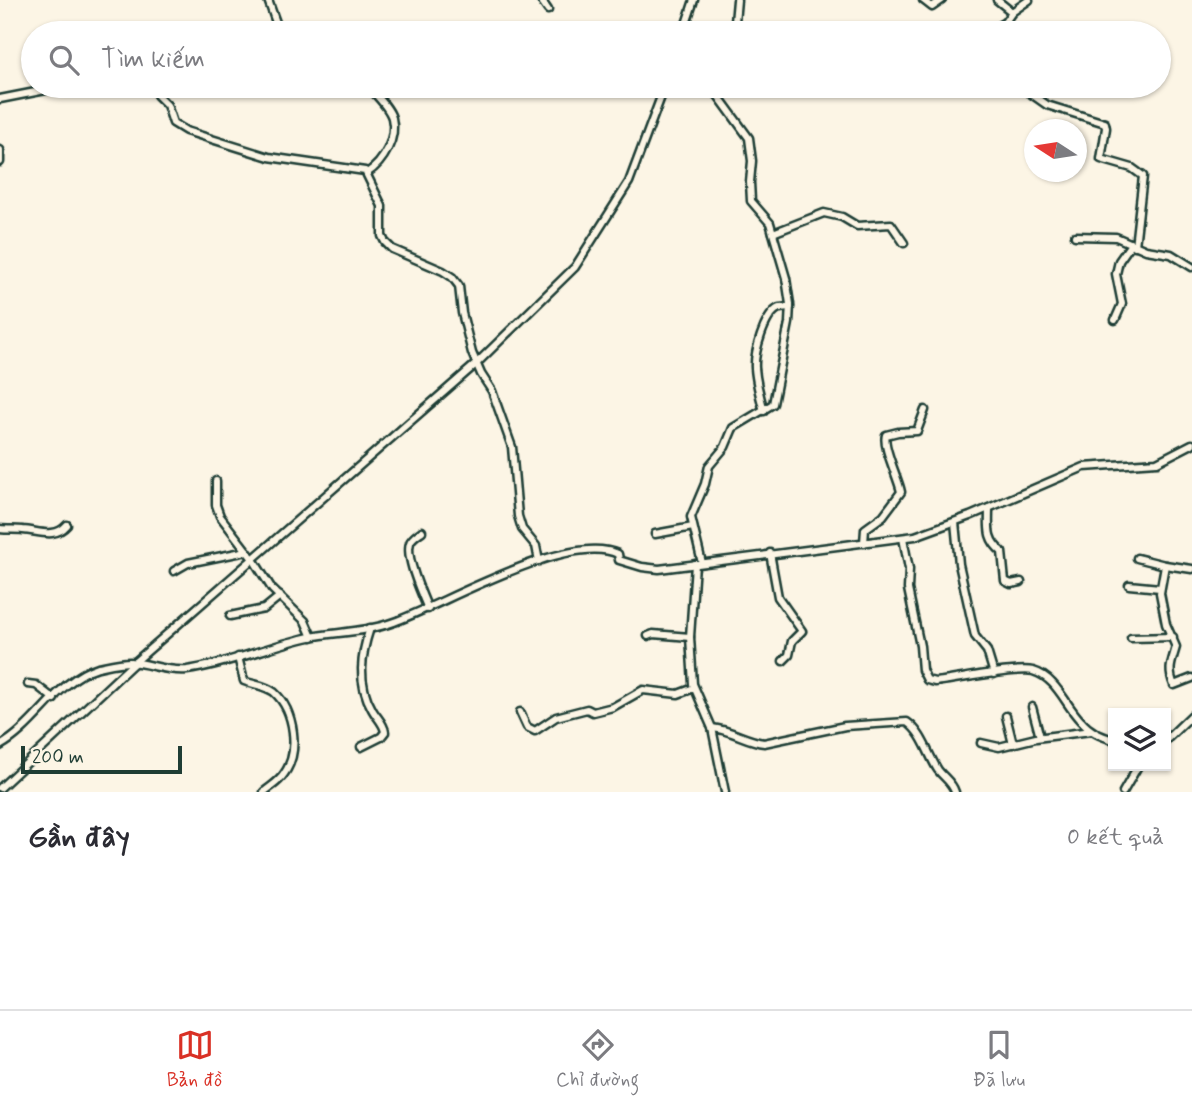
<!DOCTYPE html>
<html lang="vi">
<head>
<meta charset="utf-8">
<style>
  :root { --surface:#fff; --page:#f7f7f7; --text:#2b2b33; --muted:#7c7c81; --line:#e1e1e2; --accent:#d93025 }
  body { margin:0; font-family:Mynerve,sans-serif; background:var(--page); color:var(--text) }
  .controls { position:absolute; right:21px; bottom:21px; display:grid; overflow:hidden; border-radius:0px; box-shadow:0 2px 5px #0004 }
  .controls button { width:63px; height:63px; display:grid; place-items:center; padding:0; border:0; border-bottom:2px solid var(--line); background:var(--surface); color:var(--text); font:35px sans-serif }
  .compass { position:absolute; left:1024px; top:119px; width:63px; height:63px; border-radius:50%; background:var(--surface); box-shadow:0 2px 5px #0004; rotate:282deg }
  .scale { position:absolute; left:21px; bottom:18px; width:161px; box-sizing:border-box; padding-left:7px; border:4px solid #1f3d34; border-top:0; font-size:19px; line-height:24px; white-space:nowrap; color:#1f3d34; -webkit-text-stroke:5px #fcf5e5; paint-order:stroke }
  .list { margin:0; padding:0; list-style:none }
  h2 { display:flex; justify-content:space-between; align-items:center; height:91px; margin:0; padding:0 28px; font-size:30px }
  h2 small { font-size:23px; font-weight:400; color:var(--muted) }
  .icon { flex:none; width:38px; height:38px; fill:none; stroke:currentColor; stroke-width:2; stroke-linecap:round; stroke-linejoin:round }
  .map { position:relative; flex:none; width:1192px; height:792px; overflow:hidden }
  .search { position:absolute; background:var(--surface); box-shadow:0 2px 5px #0004; left:21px; right:21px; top:21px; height:77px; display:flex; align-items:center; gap:18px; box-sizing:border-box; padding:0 24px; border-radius:38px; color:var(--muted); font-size:26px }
  .sheet { height:217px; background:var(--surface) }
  nav { display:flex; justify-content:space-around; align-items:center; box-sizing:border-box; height:98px; border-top:2px solid var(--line); background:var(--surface); font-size:19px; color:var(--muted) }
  nav a { display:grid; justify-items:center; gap:4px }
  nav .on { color:var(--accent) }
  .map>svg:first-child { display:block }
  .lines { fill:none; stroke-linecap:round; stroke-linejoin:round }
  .minor-casing { stroke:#1f3d34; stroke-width:11 }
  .minor { stroke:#fcf5e5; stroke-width:6 }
</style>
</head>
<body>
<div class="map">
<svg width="1192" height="792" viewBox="0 0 1192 792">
  <rect width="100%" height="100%" fill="#fcf5e5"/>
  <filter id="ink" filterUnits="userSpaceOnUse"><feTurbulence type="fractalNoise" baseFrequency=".0143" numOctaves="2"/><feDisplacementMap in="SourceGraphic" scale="14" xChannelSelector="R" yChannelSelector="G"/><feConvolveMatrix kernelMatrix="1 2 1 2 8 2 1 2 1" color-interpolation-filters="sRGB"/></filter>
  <g filter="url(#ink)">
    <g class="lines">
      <defs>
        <g id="minor">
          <path d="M 268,0 L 279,31 C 287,35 298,28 309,33"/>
          <path d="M 541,0 L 548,10"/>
          <path d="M 923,0 L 932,7 L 942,0"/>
          <path d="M 997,0 L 1012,12 L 1029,0"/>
          <path d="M 683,33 L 694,0"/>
          <path d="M 734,33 L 737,0"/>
          <path d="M 987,33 L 1005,22 L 1012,12"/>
          <path d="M 156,86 L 157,95 L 167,105 L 173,123 L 186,131 L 269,157 L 365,171 L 382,206 L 382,236 L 385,242 L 392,249 L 443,271 L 452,277 L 459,286 L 462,313 L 472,353 L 481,374 L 492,391 L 512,447 L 518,516 L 522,529 L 536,546 L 539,561"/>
          <path d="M 1020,86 L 1047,105 L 1105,123 L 1106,128 L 1101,159 L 1132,168 L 1143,176 L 1135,246"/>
          <path d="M 0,99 L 66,86"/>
          <path d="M 0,150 L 0,162"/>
          <path d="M 367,173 C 384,162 397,138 392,118 C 389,107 375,94 368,86"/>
          <path d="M 773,233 L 824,213 L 842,217 L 857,226 L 891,224 L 904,243"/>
          <path d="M 1075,236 L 1116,237 L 1146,250 L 1171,254 L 1192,267"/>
          <path d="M 1115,320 L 1122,304 L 1116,274 L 1119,261 L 1131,244"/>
          <path d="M 764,411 C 760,397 756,382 755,368 C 754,353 764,315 779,308 C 780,308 789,307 790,307"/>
          <path d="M 216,481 L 216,505 L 220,516 L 253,559 L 272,589 L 305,621 L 312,637"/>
          <path d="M 989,508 C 989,528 986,539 1002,552 L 1005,581 L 1011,584 L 1021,582"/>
          <path d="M 955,522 L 959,564 L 975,636 L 987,651 L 994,674"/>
          <path d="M 0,529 C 8,530 16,529 23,530 C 39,531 55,539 67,525"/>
          <path d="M 422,531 C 418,534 411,538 410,543 C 405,557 422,595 428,609"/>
          <path d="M 655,534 L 693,527"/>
          <path d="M 903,538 L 909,569 L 908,589 L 920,646 L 922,670 L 927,680 L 935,682 C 955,680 1017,667 1033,671 C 1057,678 1065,705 1081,721 C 1090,732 1101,736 1113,740"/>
          <path d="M 864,543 L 865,529 L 883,516 L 901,492 C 898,477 882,446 886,435 L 898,432 L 917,431 L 925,410"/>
          <path d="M 770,553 L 778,597 L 802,631 L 792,641 L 789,655 L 783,661"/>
          <path d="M 1137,558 L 1165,565 L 1192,569"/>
          <path d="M 702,563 L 691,517 L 705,484 L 709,466 L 725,447 L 733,428 L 773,404 L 789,323 L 790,304 L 786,278 L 770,223 L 751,201 L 750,182 L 752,161 L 749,138 L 711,86"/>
          <path d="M 695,564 L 690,637 L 693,684 L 712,728 L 725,792"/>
          <path d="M 1165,565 L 1160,593 L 1166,624 L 1176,647 C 1172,662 1167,669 1174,685 L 1192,678"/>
          <path d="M 174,571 L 188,563 L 247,551"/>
          <path d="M 1129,585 L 1160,588"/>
          <path d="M 230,616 L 264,609 L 280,596"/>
          <path d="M 648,636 L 653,634 L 690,637"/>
          <path d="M 1131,638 L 1173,637"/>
          <path d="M 238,657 L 244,681 C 254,685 265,685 274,692 C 295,711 300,752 284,774 C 279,782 271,786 264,792"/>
          <path d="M 28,684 L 36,685 L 54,699"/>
          <path d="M 1032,707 L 1040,737"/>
          <path d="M 520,712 L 527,727 L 535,731 L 556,717 L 587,709 L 593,712 L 613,707 L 643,690 L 678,694 L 694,688"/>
          <path d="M 1006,716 L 1013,744"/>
          <path d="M 712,728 C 732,730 746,741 764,743 L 845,726 L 907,722 C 923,733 928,755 938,770 C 944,778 952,782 955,792"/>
          <path d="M 1166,740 L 1192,715"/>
          <path d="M 981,743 L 999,747 L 1036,738 L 1091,731"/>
          <path d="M 0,746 C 37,725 57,680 98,667 C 108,665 120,662 130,662 C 149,663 167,672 187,670 C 229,664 269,646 310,637 C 338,632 367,632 394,622 C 445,604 568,531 618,554 L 619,560 L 642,567 L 659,569 L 915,536 L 970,516 L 1084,467 L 1157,462 L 1192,444"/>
          <path d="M 361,747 L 381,737 L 385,732 C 384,723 376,717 372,709 C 357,683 361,655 370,628"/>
          <path d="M 0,788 L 135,662 L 476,364 L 575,267 L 629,182 L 665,86"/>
          <path d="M 1123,792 L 1138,766"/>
        </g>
      </defs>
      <use href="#minor" class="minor-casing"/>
      <use href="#minor" class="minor"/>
    </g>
  </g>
</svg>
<div class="controls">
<button><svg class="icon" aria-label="layers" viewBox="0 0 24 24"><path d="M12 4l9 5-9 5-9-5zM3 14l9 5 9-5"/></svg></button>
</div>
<svg class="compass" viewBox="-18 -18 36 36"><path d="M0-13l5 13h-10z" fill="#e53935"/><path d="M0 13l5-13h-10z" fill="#7c7c81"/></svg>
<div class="scale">200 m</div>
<div class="search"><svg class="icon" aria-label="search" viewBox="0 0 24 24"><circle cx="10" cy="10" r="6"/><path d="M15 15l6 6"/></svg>Tìm kiếm</div>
</div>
<section class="sheet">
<h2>Gần đây<small>0 kết quả</small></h2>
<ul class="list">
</ul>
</section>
<nav>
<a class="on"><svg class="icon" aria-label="map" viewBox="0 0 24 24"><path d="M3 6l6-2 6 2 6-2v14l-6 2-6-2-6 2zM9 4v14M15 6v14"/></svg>Bản đồ</a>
<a><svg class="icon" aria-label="directions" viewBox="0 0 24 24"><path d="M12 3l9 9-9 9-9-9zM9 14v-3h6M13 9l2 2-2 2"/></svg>Chỉ đường</a>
<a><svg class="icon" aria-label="saved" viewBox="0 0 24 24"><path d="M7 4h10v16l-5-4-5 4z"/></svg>Đã lưu</a>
</nav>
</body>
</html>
